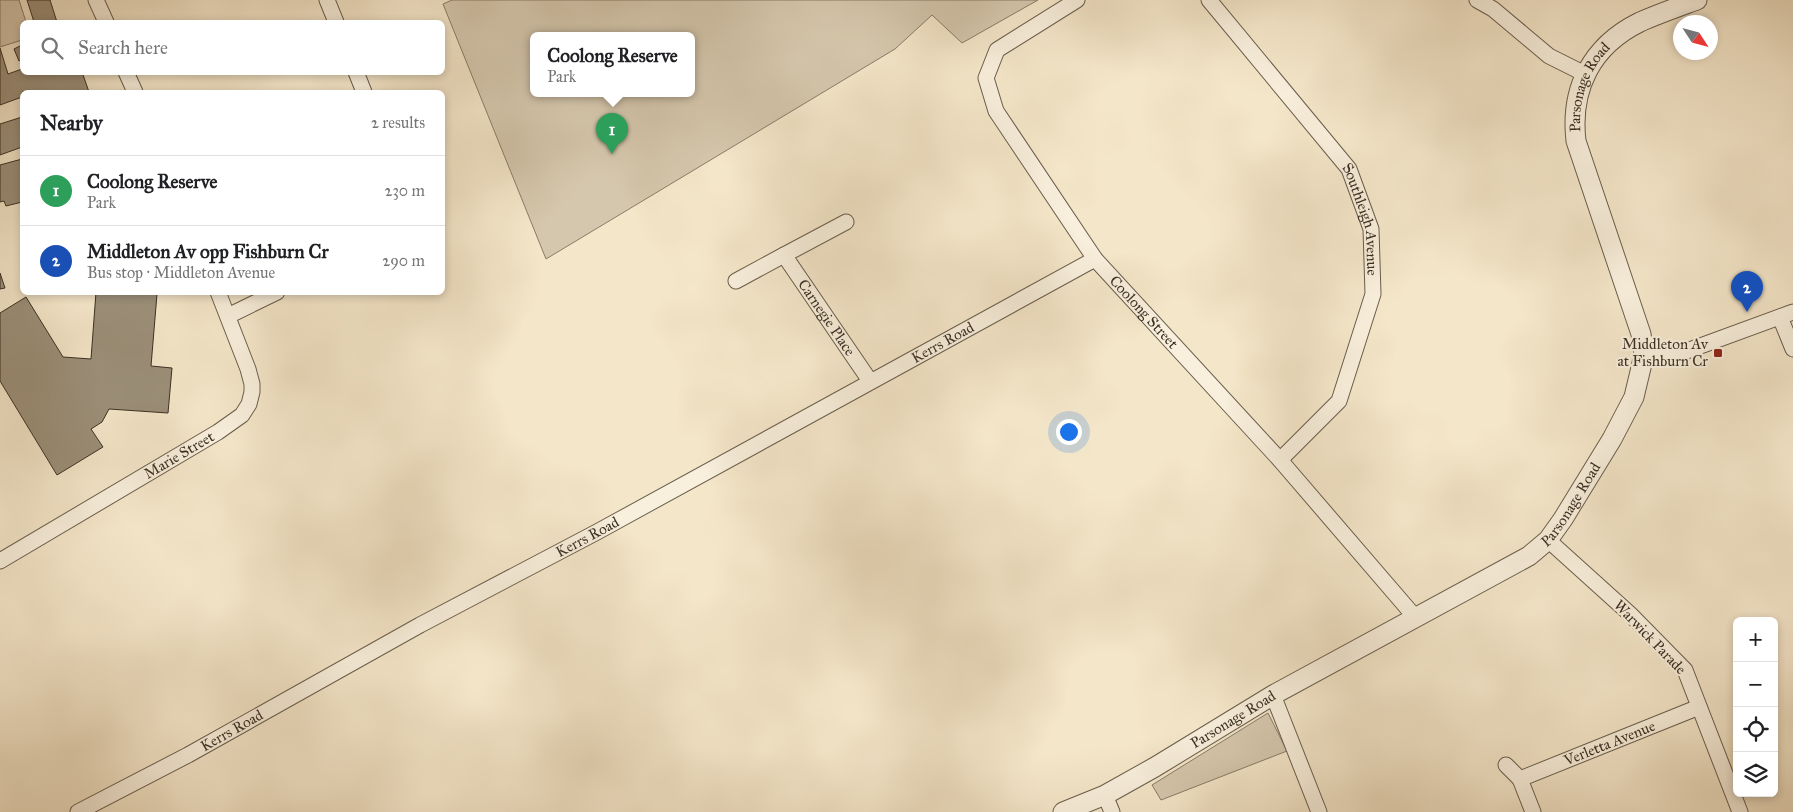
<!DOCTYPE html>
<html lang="en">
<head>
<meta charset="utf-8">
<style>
  :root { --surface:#fff; --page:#f2f2f2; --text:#202124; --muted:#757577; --line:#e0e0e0; --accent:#2563eb }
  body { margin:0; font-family:"IM FELL Great Primer",serif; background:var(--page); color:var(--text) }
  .controls { position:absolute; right:15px; bottom:15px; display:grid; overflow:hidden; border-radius:8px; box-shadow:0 2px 8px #0003 }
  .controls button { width:45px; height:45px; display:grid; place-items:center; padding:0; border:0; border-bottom:1px solid var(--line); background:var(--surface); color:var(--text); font:25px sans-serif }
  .compass { position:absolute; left:1673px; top:15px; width:45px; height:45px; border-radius:50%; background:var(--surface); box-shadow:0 2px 8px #0003; rotate:126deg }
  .you { position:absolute; left:1068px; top:431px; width:18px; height:18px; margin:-12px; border:4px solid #fff; border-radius:50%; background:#1a73e8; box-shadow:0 0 0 8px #1a73e833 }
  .badge { display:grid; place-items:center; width:32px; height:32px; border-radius:50%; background:var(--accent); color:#fff; font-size:16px; font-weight:700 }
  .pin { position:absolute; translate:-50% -41px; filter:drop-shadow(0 1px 2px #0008) }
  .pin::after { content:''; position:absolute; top:26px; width:18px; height:15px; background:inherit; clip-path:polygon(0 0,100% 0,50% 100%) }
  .popup { position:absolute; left:530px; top:32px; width:165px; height:65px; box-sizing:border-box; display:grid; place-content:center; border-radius:8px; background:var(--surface); filter:drop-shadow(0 1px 4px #0005); font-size:16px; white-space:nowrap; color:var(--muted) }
  .popup b { font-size:19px; color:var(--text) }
  .popup::after { content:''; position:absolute; left:50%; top:100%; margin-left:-10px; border:10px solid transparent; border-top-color:var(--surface) }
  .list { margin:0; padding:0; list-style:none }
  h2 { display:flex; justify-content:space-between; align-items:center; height:65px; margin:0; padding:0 20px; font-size:21px }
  h2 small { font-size:16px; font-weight:400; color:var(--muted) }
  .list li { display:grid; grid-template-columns:32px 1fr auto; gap:15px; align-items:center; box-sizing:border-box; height:70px; padding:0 20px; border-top:1px solid var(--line) }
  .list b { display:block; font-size:19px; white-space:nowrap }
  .list p { margin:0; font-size:16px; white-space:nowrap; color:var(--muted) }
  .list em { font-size:16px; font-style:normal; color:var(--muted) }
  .icon { flex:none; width:28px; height:28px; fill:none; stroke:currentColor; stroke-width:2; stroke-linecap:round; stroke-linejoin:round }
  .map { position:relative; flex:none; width:1793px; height:812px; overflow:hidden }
  .search { position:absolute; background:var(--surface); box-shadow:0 2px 8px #0003; left:20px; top:20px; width:425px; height:55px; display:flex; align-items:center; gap:12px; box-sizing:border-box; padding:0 18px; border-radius:8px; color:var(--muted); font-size:19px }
  .panel { position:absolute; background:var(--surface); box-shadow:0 2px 8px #0003; left:20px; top:90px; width:425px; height:205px; border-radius:8px }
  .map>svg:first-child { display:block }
  .green { fill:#d5c7ad; stroke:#887c68; fill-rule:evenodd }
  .building { fill:#9b8f79; stroke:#3b3023 }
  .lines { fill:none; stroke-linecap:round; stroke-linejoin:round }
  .minor-casing { stroke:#695e4c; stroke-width:17 }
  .tertiary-casing { stroke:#695e4c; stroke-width:21 }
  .minor { stroke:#f8efdc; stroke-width:15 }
  .tertiary { stroke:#f8efdc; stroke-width:19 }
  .poi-dot { fill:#8f2418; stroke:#f8efdc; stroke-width:2 }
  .labels { text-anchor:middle; stroke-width:4.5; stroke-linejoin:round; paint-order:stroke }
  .street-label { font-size:15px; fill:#3b3023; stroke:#f8efdc }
  .poi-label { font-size:15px; fill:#3b3023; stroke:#f8efdc; text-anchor:end }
</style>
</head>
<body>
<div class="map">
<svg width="1793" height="812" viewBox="0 0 1793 812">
  <rect width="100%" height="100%" fill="#f4e6c9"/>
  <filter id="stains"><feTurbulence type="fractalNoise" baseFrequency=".004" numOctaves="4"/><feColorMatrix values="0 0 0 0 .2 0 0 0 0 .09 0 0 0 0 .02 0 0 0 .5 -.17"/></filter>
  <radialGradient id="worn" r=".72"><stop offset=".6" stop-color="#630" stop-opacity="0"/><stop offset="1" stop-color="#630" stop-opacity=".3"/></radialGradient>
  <g class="green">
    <path d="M 0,0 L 19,0 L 26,22 L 22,22 L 22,40 L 0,47 Z"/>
    <path d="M 452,0 L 1038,0 L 962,43 L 932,15 L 895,49 L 546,259 L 443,4 ZM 533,35 L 691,35 L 691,93 L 533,93 Z"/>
    <path d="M 1268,713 L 1287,751 L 1161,800 L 1152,785 Z"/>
  </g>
  <g class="building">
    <path d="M 27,0 L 50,0 L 57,22 L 34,22 Z"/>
    <path d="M 22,45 L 22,59 L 19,61 L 14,49 Z"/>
    <path d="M 0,48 L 8,74 L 22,69 L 22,72 L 82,72 L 89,92 L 22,92 L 22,97 L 0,105 Z"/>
    <path d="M 22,117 L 22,147 L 0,155 L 0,124 Z"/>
    <path d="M 22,159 L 22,202 L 6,206 L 4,201 L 0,202 L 0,165 Z"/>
    <path d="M 0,273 L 5,288 L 0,289 Z"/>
    <path d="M 96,292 L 157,294 L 151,366 L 172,368 L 168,413 L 109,409 L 102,422 L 91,429 L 103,447 L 57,475 L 0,381 L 0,313 L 26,297 L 63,357 L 91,359 Z"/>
  </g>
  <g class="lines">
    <defs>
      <g id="minor">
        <path d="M 96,0 L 106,22"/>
        <path d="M 327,0 L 336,22"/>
        <path id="s1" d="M 1077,0 L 997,50 L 986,78 L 996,111 L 1095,259 L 1280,460 L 1415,617"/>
        <path id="s2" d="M 1209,0 L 1349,169 L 1371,229 L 1373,294 L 1339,401 L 1280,460"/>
        <path d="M 1477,0 L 1493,9 L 1549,56 L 1585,74"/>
        <path d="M 126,72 L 135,92"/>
        <path d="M 356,72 L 364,92"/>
        <path id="s3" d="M 846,222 L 784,255 L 870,381"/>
        <path d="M 736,281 L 784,255"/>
        <path d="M 228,316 L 277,292"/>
        <path d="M 1780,317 L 1793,349"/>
        <path d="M 1644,355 L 1667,355 L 1684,352 L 1793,312"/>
        <path d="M 1548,540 L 1630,614 L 1685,670 L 1740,812"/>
        <path id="s4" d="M 0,561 L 218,432 L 242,415 L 249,404 L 252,392 L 252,384 L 248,369 L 218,292"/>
        <path d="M 1273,695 L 1319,812"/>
        <path d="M 1506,765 L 1520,779"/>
        <path d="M 1105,795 L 1112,812"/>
        <path id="s5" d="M 78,812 L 188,755 L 420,625 L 597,532 L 1095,259"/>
        <path id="s6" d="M 1533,812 L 1520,779 L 1699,707"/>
      </g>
      <g id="tertiary">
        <path id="s7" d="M 1063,812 L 1105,795 L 1155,767 L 1273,695 L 1529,556 L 1548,540 L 1563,519 L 1612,439 L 1634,397 L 1644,355 L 1641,334 L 1576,141 C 1570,89 1591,46 1640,22 C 1658,14 1678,7 1697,0"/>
      </g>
    </defs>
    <use href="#minor" class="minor-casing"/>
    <use href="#tertiary" class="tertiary-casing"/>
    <use href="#minor" class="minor"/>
    <use href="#tertiary" class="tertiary"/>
  </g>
  <rect class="poi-dot" x="1713" y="348" width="10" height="10" rx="2.5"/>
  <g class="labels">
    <g class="street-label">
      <text dy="5" stroke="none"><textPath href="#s7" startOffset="1049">Parsonage Road</textPath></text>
      <text dy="5" stroke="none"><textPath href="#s2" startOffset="272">Southleigh Avenue</textPath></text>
      <text dy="5" stroke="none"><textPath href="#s1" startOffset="409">Coolong Street</textPath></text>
      <text dy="5" stroke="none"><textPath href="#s3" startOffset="146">Carnegie Place</textPath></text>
      <text dy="5" stroke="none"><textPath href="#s5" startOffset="984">Kerrs Road</textPath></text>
      <text dy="5" stroke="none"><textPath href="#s4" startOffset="208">Marie Street</textPath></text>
      <text dy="5" stroke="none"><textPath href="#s7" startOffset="599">Parsonage Road</textPath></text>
      <text dy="5" stroke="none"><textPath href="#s5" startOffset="579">Kerrs Road</textPath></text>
      <text transform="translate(1650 637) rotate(46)" y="5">Warwick Parade</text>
      <text dy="5" stroke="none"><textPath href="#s7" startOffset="194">Parsonage Road</textPath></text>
      <text dy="5" stroke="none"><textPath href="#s5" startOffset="174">Kerrs Road</textPath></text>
      <text dy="5" stroke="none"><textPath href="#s6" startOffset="132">Verletta Avenue</textPath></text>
    </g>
    <g class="poi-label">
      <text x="1708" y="349">Middleton Av<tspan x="1708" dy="17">at Fishburn Cr</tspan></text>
    </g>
  </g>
  <rect width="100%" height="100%" filter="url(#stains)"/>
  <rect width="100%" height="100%" fill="url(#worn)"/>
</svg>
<div class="controls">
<button>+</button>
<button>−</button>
<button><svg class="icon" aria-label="locate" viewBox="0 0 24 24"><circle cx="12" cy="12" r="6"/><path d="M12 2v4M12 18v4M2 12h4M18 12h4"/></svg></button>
<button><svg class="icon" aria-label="layers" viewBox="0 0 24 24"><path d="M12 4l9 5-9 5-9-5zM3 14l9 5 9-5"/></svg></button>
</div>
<svg class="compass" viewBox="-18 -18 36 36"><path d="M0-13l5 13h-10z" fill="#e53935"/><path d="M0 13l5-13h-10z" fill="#757577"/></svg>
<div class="you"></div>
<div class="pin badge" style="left:612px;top:154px;background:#2e9e5b">1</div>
<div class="popup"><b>Coolong Reserve</b>Park</div>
<div class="pin badge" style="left:1747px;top:312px;background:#1a4fb4">2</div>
<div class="search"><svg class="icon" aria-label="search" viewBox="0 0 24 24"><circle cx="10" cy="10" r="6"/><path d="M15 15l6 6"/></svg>Search here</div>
<section class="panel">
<h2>Nearby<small>2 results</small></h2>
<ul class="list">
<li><span class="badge" style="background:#2e9e5b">1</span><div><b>Coolong Reserve</b><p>Park</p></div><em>230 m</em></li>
<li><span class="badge" style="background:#1a4fb4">2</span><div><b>Middleton Av opp Fishburn Cr</b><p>Bus stop · Middleton Avenue</p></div><em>290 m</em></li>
</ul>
</section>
</div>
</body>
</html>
